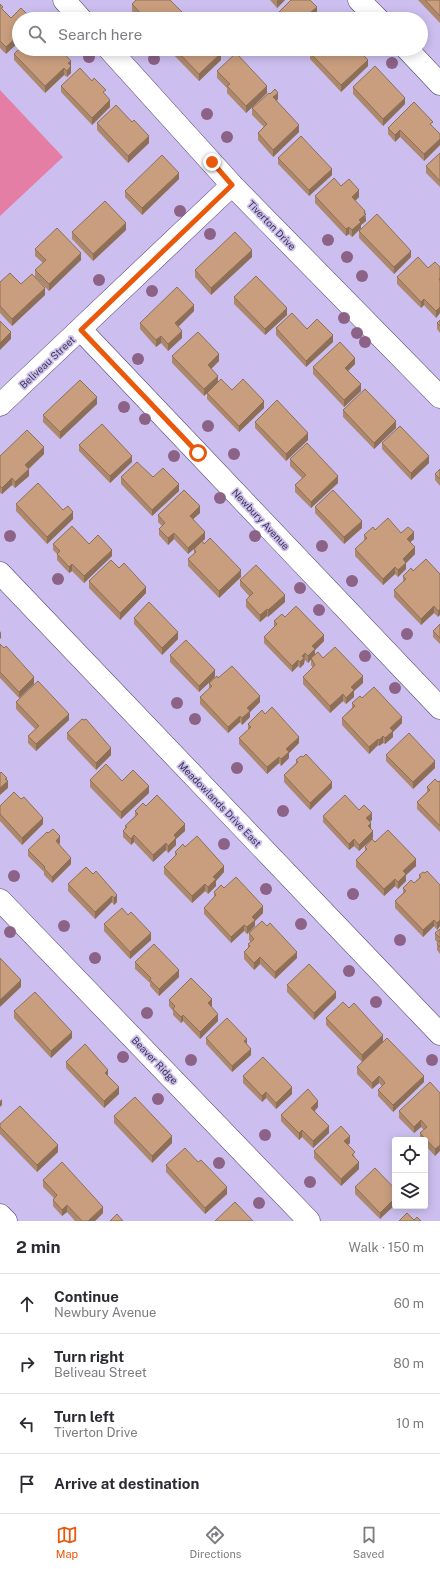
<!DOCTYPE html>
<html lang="en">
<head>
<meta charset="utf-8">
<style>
  :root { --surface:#fff; --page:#f2f2f3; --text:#2b2b33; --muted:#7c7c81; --line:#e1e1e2; --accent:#ea580c }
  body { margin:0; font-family:"Public Sans",sans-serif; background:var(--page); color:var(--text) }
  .controls { position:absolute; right:12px; bottom:12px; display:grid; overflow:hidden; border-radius:4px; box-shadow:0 2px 10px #0003 }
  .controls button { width:36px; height:36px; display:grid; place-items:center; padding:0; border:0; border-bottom:1px solid var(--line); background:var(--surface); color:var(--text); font:20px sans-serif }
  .stop { position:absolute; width:12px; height:12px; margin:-9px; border:3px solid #ea580c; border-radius:50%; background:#fff }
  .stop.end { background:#ea580c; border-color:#fff; box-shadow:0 1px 4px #0008 }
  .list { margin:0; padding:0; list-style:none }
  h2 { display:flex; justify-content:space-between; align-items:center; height:52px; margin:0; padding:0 16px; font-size:17px }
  h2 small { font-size:13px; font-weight:400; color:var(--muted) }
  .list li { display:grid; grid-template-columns:26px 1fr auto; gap:12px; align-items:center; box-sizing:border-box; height:60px; padding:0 16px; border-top:1px solid var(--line) }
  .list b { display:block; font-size:15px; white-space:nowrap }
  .list p { margin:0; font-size:13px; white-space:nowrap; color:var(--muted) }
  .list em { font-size:13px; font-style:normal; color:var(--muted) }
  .icon { flex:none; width:22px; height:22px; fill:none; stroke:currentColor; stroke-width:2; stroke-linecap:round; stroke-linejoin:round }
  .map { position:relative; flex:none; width:440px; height:1221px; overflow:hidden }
  .search { position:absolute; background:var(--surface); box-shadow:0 2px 10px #0003; left:12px; right:12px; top:12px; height:44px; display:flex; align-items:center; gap:10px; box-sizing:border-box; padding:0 14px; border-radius:22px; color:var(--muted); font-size:15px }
  .sheet { height:292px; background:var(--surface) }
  nav { display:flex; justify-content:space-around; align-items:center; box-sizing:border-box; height:56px; border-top:1px solid var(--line); background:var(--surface); font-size:11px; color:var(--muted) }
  nav a { display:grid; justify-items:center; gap:2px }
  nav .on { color:var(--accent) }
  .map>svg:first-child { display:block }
  .green { fill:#e47ea4 }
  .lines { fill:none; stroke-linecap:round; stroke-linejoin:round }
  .minor-casing { stroke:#4e426b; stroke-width:23 }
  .major-casing { stroke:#4e426b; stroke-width:23 }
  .minor { stroke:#fff; stroke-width:22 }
  .major { stroke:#fff; stroke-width:22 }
  .tree { fill:#8c6287 }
  .wall { fill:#ad886c }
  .shaded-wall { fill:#8d6f58 }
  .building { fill:#c99e7e; stroke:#8d6f58 }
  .route { stroke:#ea580c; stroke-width:5 }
  .labels { text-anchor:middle; stroke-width:3.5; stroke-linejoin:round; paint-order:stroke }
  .street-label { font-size:10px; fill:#3b3549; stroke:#ccbfef }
</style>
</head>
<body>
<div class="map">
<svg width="440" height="1221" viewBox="0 0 440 1221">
  <rect width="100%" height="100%" fill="#ccbfef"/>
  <path class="green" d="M 0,90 L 63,157 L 0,216 Z"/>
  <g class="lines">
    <defs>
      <g id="minor">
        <path d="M 64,0 L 81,19"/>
        <path d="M 359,0 L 378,19"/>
        <path d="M 109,49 L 232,185 L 440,397"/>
        <path d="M 407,49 L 440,84"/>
        <path d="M 81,330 L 440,708"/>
        <path d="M 0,405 L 232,185"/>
        <path d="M 0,900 L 309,1221"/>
        <path d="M 0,1215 L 6,1221"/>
      </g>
      <path id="major" d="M 0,573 L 440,1034"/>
    </defs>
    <use href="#minor" class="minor-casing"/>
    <use href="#major" class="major-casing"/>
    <use href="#minor" class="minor"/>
    <use href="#major" class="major"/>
  </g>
  <g class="tree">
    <circle cx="89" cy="57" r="6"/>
    <circle cx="154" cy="59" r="6"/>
    <circle cx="392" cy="63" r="6"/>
    <circle cx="207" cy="114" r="6"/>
    <circle cx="227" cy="137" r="6"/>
    <circle cx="180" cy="211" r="6"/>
    <circle cx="210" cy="234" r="6"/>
    <circle cx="328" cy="240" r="6"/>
    <circle cx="347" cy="257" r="6"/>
    <circle cx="362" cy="276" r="6"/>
    <circle cx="99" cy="280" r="6"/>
    <circle cx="152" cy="291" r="6"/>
    <circle cx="344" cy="318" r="6"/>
    <circle cx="357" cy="333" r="6"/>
    <circle cx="365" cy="342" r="6"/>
    <circle cx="138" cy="359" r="6"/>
    <circle cx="124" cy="407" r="6"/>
    <circle cx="145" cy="419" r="6"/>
    <circle cx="208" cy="426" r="6"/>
    <circle cx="234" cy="454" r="6"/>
    <circle cx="174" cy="456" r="6"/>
    <circle cx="220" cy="498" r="6"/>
    <circle cx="10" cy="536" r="6"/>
    <circle cx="255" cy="536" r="6"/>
    <circle cx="322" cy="546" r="6"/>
    <circle cx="58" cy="579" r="6"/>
    <circle cx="352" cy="581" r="6"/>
    <circle cx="300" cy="588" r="6"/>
    <circle cx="319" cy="610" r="6"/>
    <circle cx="407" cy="634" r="6"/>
    <circle cx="365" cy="656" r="6"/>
    <circle cx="395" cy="688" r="6"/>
    <circle cx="177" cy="703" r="6"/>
    <circle cx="195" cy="719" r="6"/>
    <circle cx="237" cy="768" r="6"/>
    <circle cx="283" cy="811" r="6"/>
    <circle cx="224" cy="844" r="6"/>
    <circle cx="14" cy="876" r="6"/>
    <circle cx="266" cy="889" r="6"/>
    <circle cx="353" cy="894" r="6"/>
    <circle cx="301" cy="924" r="6"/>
    <circle cx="64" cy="926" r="6"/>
    <circle cx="10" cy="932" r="6"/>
    <circle cx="400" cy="940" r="6"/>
    <circle cx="95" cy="958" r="6"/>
    <circle cx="349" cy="971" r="6"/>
    <circle cx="376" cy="1002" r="6"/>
    <circle cx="147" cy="1013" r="6"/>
    <circle cx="123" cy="1057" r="6"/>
    <circle cx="191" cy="1060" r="6"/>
    <circle cx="432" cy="1060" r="6"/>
    <circle cx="158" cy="1099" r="6"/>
    <circle cx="265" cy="1135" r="6"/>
    <circle cx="219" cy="1163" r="6"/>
    <circle cx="310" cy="1182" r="6"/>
    <circle cx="259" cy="1203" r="6"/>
  </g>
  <g class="wall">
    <path d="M 270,0 L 285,0 L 277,8 Z"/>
    <path d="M 418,0 L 440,0 L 440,23 Z"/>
    <path d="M 0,4 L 3,10 L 11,18 L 6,54 L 0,48 Z"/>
    <path d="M 132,4 L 185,19 L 140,19 L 132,11 Z"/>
    <path d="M 168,49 L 217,49 L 221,60 L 199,81 Z"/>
    <path d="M 300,49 L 310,49 L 305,54 Z"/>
    <path d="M 310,53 L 341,53 L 368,66 L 341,92 L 310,59 Z"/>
    <path d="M 14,54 L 46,54 L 71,61 L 71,73 L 67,77 L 64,75 L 45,93 L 14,60 Z"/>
    <path d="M 217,71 L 267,93 L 246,113 L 227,93 L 227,88 L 217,78 Z"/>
    <path d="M 61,86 L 106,95 L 110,107 L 92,125 L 61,92 Z"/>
    <path d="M 353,87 L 405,104 L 383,126 L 353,94 Z"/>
    <path d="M 270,94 L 278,99 L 277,101 L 299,132 L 273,157 L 258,140 L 258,133 L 264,127 L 252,115 L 252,108 Z"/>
    <path d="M 97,123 L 149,143 L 128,163 L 97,130 Z"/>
    <path d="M 433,127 L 440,134 L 440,145 L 424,161 L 400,137 L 395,142 L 388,134 L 388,128 Z"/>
    <path d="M 440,153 L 440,187 L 426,173 L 426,166 Z"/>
    <path d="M 278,158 L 332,175 L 309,196 L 278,164 Z"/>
    <path d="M 179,179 L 142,215 L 125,197 L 125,191 Z"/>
    <path d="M 341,186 L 359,197 L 355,201 L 365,214 L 366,221 L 361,225 L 361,228 L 352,237 L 349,234 L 346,236 L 315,203 L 315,196 Z"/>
    <path d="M 126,230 L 93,261 L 72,239 L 72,232 Z"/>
    <path d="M 359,231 L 411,257 L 394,274 L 359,238 Z"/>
    <path d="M 35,249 L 81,260 L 49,291 L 35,277 L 35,270 L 43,263 L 35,256 Z"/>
    <path d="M 252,257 L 211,295 L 195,277 L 195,270 Z"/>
    <path d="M 440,267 L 440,313 L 436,318 L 424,305 L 421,308 L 397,284 L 397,277 L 428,268 Z"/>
    <path d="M 0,282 L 21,284 L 45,295 L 12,326 L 0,313 Z"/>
    <path d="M 234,297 L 287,315 L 265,335 L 234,304 Z"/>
    <path d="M 194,311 L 178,327 L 182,338 L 168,351 L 161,343 L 156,347 L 140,329 L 140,323 Z"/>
    <path d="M 440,320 L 440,333 L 437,329 L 437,323 Z"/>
    <path d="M 276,328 L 307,329 L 333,342 L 306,367 L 276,335 Z"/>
    <path d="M 172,356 L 219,361 L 211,369 L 218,383 L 264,408 L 239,432 L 207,399 L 207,393 L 204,396 L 172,363 Z"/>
    <path d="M 355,364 L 348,371 L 361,391 L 344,407 L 313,374 L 313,367 Z"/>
    <path d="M 97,404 L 60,439 L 43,422 L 43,415 Z"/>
    <path d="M 343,410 L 396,428 L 374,449 L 343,417 Z"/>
    <path d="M 255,422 L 308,440 L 286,461 L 255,428 Z"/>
    <path d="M 382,443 L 429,463 L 411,480 L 382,449 Z"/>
    <path d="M 79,445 L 132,462 L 110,483 L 79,451 Z"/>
    <path d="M 44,454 L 29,469 L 29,476 L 15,488 L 12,485 L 2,494 L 0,493 L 0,456 Z"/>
    <path d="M 290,459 L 338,483 L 311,508 L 295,492 L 295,485 L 302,478 L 290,466 Z"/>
    <path d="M 440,469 L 440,486 L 435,480 L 435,474 Z"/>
    <path d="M 121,477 L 153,477 L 179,491 L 152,516 L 121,484 Z"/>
    <path d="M 16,504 L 63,510 L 73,519 L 47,544 L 16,511 Z"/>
    <path d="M 315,507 L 362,528 L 344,544 L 315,513 Z"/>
    <path d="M 200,513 L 193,519 L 205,539 L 202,541 L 241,577 L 219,598 L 188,566 L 188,559 L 194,554 L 194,549 L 188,554 L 174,539 L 168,545 L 159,535 L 159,529 L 162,526 L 158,522 L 158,515 Z"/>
    <path d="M 375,530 L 401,533 L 414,539 L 410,542 L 415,554 L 406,563 L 406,569 L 398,577 L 395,574 L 383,585 L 355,556 L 355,549 L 364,541 L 364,535 Z"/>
    <path d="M 53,544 L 89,544 L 112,556 L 84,583 L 72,571 L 69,573 L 57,560 L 57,554 L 53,550 Z"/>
    <path d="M 119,568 L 146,593 L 120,620 L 89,588 L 89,581 Z"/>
    <path d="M 440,574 L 438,617 L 434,613 L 421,625 L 394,597 L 394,590 L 403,582 L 403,576 Z"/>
    <path d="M 240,580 L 285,602 L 268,617 L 267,616 L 260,622 L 246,607 L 246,600 L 249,596 L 240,586 Z"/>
    <path d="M 285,617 L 324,641 L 315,650 L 315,654 L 323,658 L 363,683 L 354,691 L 354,697 L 346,704 L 343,701 L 330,713 L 303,684 L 303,677 L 313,668 L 311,665 L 311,659 L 308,663 L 305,660 L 304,664 L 300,668 L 298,666 L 292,672 L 264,643 L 264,637 L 274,627 L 274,621 Z"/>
    <path d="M 134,618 L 178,639 L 162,655 L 134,624 Z"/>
    <path d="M 440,624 L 440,644 L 433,637 L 433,631 Z"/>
    <path d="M 0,644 L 34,684 L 19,698 L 0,678 Z"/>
    <path d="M 170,655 L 215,677 L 199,692 L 170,662 Z"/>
    <path d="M 218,678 L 260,702 L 250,712 L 250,717 L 242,725 L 240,722 L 228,733 L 200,704 L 200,697 L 209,689 L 209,683 Z"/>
    <path d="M 362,698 L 402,723 L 393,732 L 393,737 L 385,744 L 383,743 L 379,746 L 378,745 L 369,754 L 342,725 L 342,718 L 352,708 L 352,703 Z"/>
    <path d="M 16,702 L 69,720 L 36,751 L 28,743 L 28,736 L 36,730 L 16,709 Z"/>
    <path d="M 265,714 L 299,743 L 289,753 L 289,758 L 281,766 L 279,763 L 267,774 L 239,744 L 239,738 L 248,730 L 248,724 Z"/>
    <path d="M 67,733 L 111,755 L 96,770 L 67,739 Z"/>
    <path d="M 386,755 L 435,768 L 413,789 L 386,761 Z"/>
    <path d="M 296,760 L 332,788 L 310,810 L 284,782 L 284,775 L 296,763 Z"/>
    <path d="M 90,780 L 122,781 L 149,793 L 121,819 L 90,787 Z"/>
    <path d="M 440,781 L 440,832 L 417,809 L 417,802 L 427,792 L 427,787 L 438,782 Z"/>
    <path d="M 0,806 L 43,824 L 22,845 L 0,821 Z"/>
    <path d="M 146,806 L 185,831 L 176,839 L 176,845 L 168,853 L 166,850 L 153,862 L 134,842 L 131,845 L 123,837 L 123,831 L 125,828 L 125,826 L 135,816 L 135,811 Z"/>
    <path d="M 359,810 L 372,820 L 370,822 L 373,838 L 359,851 L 354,846 L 349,850 L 323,822 L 323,816 Z"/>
    <path d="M 375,842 L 416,866 L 406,875 L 406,881 L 398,889 L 395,886 L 384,896 L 356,867 L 356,860 L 365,852 L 365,847 Z"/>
    <path d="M 60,843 L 59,844 L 71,864 L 52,883 L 44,875 L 44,872 L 28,856 L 28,850 Z"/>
    <path d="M 185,847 L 224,872 L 216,881 L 216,886 L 208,894 L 205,891 L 192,903 L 164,874 L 164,867 L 175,857 L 175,852 Z"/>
    <path d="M 93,874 L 117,902 L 114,905 L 112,902 L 95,919 L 68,891 L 68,884 Z"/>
    <path d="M 419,875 L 440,885 L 440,926 L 437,930 L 434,926 L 423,937 L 395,908 L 395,901 L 403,893 L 403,888 L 414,883 L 419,878 Z"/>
    <path d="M 224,888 L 263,913 L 255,921 L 255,926 L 247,934 L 244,931 L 231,943 L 204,914 L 204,908 L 214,898 L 214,892 Z"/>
    <path d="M 128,915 L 151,940 L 130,959 L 104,931 L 104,924 Z"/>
    <path d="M 440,929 L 440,954 L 437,950 L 437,944 L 438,943 L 435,940 L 435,933 Z"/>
    <path d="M 249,933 L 297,958 L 275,979 L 260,964 L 254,970 L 244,959 L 244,952 L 248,948 L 248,944 L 251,942 L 249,940 Z"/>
    <path d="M 135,962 L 179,977 L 159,996 L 150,986 L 150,983 L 135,969 Z"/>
    <path d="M 287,985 L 336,998 L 314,1020 L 287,992 Z"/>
    <path d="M 169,1000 L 212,1006 L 211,1007 L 218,1021 L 200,1039 L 183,1021 L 181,1023 L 173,1015 L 173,1011 L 169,1006 Z"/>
    <path d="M 14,1011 L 72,1038 L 51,1058 L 14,1018 Z"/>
    <path d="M 326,1018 L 383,1042 L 362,1062 L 326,1025 Z"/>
    <path d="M 206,1038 L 247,1044 L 251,1055 L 232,1072 L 206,1044 Z"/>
    <path d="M 66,1062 L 108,1076 L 119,1094 L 104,1108 L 66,1068 Z"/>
    <path d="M 357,1067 L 424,1082 L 393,1112 L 378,1096 L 378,1090 L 382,1086 L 379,1083 L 372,1089 L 357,1074 Z"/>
    <path d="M 243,1076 L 292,1094 L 276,1109 L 266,1098 L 262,1102 L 243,1083 Z"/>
    <path d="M 440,1093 L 435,1156 L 425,1145 L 425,1140 L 420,1140 L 420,1133 L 424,1130 L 421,1127 L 414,1133 L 399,1118 L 399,1111 Z"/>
    <path d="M 318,1107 L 315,1111 L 329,1133 L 313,1148 L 302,1137 L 299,1140 L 281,1121 L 281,1115 Z"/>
    <path d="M 114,1116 L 172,1143 L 152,1163 L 114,1123 Z"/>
    <path d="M 0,1124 L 58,1152 L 37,1172 L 0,1134 Z"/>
    <path d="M 350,1143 L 348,1145 L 355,1157 L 359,1169 L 341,1186 L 314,1158 L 314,1151 Z"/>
    <path d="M 198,1162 L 227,1194 L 205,1214 L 166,1172 L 166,1165 Z"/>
    <path d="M 43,1180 L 103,1213 L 95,1221 L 75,1221 L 67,1212 L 62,1216 L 53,1206 L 53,1200 L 54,1198 L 43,1187 Z"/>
    <path d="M 355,1187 L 395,1189 L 380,1219 L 355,1194 Z"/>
  </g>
  <g class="shaded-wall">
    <path d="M 278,0 L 285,0 L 277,8 L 277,1 Z"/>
    <path d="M 317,7 L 317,13 L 311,19 L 306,19 L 306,16 Z"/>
    <path d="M 185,15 L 185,19 L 180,19 Z"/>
    <path d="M 19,35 L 19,42 L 6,54 L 6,47 Z"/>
    <path d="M 305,49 L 310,49 L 305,54 Z"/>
    <path d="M 221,53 L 221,60 L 199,81 L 199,74 Z"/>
    <path d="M 368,60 L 368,66 L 341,92 L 341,85 Z"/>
    <path d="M 71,61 L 71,73 L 67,77 L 67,71 L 68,63 Z"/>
    <path d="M 64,68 L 64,75 L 45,93 L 45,86 Z"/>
    <path d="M 267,86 L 267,93 L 246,113 L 246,106 Z"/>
    <path d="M 278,93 L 278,99 L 273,104 L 273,97 Z"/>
    <path d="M 405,98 L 405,104 L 383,126 L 383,119 Z"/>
    <path d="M 110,100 L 110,107 L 92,125 L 92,118 Z"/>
    <path d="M 299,125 L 299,132 L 273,157 L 273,150 Z"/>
    <path d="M 400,130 L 400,137 L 395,142 L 395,135 Z"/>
    <path d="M 149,136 L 149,143 L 128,163 L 128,156 Z"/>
    <path d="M 440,139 L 440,145 L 424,161 L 424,154 Z"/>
    <path d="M 332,169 L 332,175 L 309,196 L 309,190 Z"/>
    <path d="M 179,173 L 179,179 L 142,215 L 142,208 Z"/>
    <path d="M 359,190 L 359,197 L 352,204 L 352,197 Z"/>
    <path d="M 365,211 L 366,221 L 361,225 L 361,228 L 352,237 L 352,230 Z"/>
    <path d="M 126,223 L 126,230 L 93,261 L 93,254 Z"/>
    <path d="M 349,227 L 349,234 L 346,236 L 346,229 Z"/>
    <path d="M 252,250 L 252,257 L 211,295 L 211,288 Z"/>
    <path d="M 411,251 L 411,257 L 394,274 L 394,267 Z"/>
    <path d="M 81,253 L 81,260 L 49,291 L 49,284 Z"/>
    <path d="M 45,288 L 45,295 L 12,326 L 12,319 Z"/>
    <path d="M 424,299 L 424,305 L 421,308 L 421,302 Z"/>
    <path d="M 194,305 L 194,311 L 175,330 L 175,323 Z"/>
    <path d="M 440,307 L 440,313 L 436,318 L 436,311 Z"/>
    <path d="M 287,308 L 287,315 L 265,335 L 265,329 Z"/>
    <path d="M 182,331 L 182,338 L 168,351 L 168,344 Z"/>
    <path d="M 11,332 L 11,339 L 0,350 L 0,343 Z"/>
    <path d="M 333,335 L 333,342 L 306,367 L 306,361 Z"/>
    <path d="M 161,336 L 161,343 L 156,347 L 156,340 Z"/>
    <path d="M 219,354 L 219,361 L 208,372 L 208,365 Z"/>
    <path d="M 355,358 L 355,364 L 345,374 L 345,368 Z"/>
    <path d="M 218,376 L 218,383 L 204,396 L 204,389 Z"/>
    <path d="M 361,384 L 361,391 L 344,407 L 344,400 Z"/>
    <path d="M 97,397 L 97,404 L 60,439 L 60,432 Z"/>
    <path d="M 264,401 L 264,408 L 239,432 L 239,426 Z"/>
    <path d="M 396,421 L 396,428 L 374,449 L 374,443 Z"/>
    <path d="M 308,433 L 308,440 L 286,461 L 286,454 Z"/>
    <path d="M 44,447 L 44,454 L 25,472 L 25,465 Z"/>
    <path d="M 132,456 L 132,462 L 110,483 L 110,476 Z"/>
    <path d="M 429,456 L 429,463 L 411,480 L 411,473 Z"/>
    <path d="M 29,469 L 29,476 L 15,488 L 15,482 Z"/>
    <path d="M 338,476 L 338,483 L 311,508 L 311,502 Z"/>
    <path d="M 12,478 L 12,485 L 2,494 L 2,488 Z"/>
    <path d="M 179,484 L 179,491 L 152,516 L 152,510 Z"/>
    <path d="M 200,506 L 200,513 L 190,522 L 190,516 Z"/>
    <path d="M 73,512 L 73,519 L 47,544 L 47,537 Z"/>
    <path d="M 362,521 L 362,528 L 344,544 L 344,537 Z"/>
    <path d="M 205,532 L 205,539 L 188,554 L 188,548 Z"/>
    <path d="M 414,532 L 414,539 L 407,545 L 407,539 Z"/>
    <path d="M 174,533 L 174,539 L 168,545 L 168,538 Z"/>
    <path d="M 415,547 L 415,554 L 406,563 L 406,569 L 398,577 L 398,570 L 403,559 Z"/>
    <path d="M 112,550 L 112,556 L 84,583 L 84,576 Z"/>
    <path d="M 72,564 L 72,571 L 69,573 L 69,567 Z"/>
    <path d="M 395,567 L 395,574 L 383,585 L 383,579 Z"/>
    <path d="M 241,570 L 241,577 L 219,598 L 219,591 Z"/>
    <path d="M 146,587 L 146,593 L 120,620 L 120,613 Z"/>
    <path d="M 285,595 L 285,602 L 268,617 L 268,610 Z"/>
    <path d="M 434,606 L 434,613 L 421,625 L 421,619 Z"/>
    <path d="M 267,609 L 267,616 L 260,622 L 260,615 Z"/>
    <path d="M 440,609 L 440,615 L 438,617 L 438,611 Z"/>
    <path d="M 1,631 L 1,638 L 0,639 L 0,633 Z"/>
    <path d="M 178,632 L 178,639 L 162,655 L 162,648 Z"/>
    <path d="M 324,635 L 324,641 L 315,650 L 315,655 L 308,663 L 308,656 L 312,646 Z"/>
    <path d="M 305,653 L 304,664 L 300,668 L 300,662 L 302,656 Z"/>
    <path d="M 298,660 L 298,666 L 292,672 L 292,666 Z"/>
    <path d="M 215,670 L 215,677 L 199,692 L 199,686 Z"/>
    <path d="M 363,676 L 363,683 L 354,691 L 354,697 L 346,704 L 346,698 L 351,687 Z"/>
    <path d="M 34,677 L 34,684 L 19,698 L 19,692 Z"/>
    <path d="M 343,694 L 343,701 L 330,713 L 330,706 Z"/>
    <path d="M 260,696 L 260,702 L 250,712 L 250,717 L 242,725 L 242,718 L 247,708 Z"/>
    <path d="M 69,714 L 69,720 L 36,751 L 36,744 Z"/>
    <path d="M 240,716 L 240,722 L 228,733 L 228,727 Z"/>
    <path d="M 402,717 L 402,723 L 393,732 L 393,737 L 385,744 L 385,738 L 390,728 Z"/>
    <path d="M 383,736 L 383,743 L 379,746 L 379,740 Z"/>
    <path d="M 299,737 L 299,743 L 289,753 L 289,758 L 281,766 L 281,759 L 286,749 Z"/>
    <path d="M 378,739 L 378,745 L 369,754 L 369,747 Z"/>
    <path d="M 111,748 L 111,755 L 96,770 L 96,763 Z"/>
    <path d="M 279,757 L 279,763 L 267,774 L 267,767 Z"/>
    <path d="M 435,761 L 435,768 L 413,789 L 413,782 Z"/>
    <path d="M 7,778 L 7,782 L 8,781 L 8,788 L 0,795 L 0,788 Z"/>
    <path d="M 332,782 L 332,788 L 310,810 L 310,803 Z"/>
    <path d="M 149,786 L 149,793 L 121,819 L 121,812 Z"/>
    <path d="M 372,813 L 372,820 L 366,825 L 366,818 Z"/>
    <path d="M 43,818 L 43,824 L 22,845 L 22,838 Z"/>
    <path d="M 371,823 L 371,830 L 368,826 Z"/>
    <path d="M 185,824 L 185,831 L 176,839 L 176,845 L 168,853 L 168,846 L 174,835 Z"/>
    <path d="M 373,831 L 373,838 L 359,851 L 359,845 Z"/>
    <path d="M 134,835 L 134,842 L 131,845 L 131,839 Z"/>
    <path d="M 60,836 L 60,843 L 56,848 L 56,841 Z"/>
    <path d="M 354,839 L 354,846 L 349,850 L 349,844 Z"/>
    <path d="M 166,843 L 166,850 L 153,862 L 153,855 Z"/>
    <path d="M 71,858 L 71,864 L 52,883 L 52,877 Z"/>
    <path d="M 416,859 L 416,866 L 406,875 L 406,881 L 398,889 L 398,882 L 403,871 Z"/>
    <path d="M 224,866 L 224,872 L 216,881 L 216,886 L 208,894 L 208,887 L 213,877 Z"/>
    <path d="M 395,879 L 395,886 L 384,896 L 384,889 Z"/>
    <path d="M 205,884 L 205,891 L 192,903 L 192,896 Z"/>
    <path d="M 117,895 L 117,902 L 114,905 L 114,898 Z"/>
    <path d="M 112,896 L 112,902 L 95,919 L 95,912 Z"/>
    <path d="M 263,906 L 263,913 L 255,921 L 255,926 L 247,934 L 247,927 L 252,917 Z"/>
    <path d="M 434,920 L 434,926 L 423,937 L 423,930 Z"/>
    <path d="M 440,920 L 440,926 L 437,930 L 437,923 Z"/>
    <path d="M 244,925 L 244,931 L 231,943 L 231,937 Z"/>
    <path d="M 151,933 L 151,940 L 130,959 L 130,952 Z"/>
    <path d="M 297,952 L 297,958 L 275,979 L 275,972 Z"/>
    <path d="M 260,957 L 260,964 L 254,970 L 254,963 Z"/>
    <path d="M 179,970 L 179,977 L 159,996 L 159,989 Z"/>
    <path d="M 21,980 L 21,987 L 0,1007 L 0,1000 Z"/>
    <path d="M 336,992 L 336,998 L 314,1020 L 314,1013 Z"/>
    <path d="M 212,999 L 212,1006 L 208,1010 L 208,1003 Z"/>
    <path d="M 218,1014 L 218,1021 L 200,1039 L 200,1032 Z"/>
    <path d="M 183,1015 L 183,1021 L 181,1023 L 181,1017 Z"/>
    <path d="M 72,1032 L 72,1038 L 51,1058 L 51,1051 Z"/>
    <path d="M 383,1035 L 383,1042 L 362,1062 L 362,1055 Z"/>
    <path d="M 247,1039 L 247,1045 L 244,1041 Z"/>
    <path d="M 251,1049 L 251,1055 L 232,1072 L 232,1066 Z"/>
    <path d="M 108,1070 L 108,1076 L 105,1073 Z"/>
    <path d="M 379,1076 L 379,1083 L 372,1089 L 372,1083 Z"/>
    <path d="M 424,1076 L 424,1082 L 393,1112 L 393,1105 Z"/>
    <path d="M 119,1087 L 119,1094 L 104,1108 L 104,1101 Z"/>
    <path d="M 292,1087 L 292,1094 L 276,1109 L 276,1103 Z"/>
    <path d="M 266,1092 L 266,1098 L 262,1102 L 262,1096 Z"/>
    <path d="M 2,1099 L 2,1105 L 0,1107 L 0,1101 Z"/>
    <path d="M 318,1101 L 318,1107 L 311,1114 L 311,1108 Z"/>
    <path d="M 421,1120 L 421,1127 L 414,1133 L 414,1127 Z"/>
    <path d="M 329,1126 L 329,1133 L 313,1148 L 313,1141 Z"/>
    <path d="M 302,1130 L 302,1137 L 299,1140 L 299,1133 Z"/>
    <path d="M 172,1136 L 172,1143 L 152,1163 L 152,1156 Z"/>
    <path d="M 350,1136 L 350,1143 L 344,1148 L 344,1141 Z"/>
    <path d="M 58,1145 L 58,1152 L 37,1172 L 37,1165 Z"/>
    <path d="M 440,1145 L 440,1151 L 435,1156 L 435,1149 Z"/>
    <path d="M 359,1162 L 359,1169 L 341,1186 L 341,1179 Z"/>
    <path d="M 227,1187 L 227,1194 L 205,1214 L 205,1208 Z"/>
    <path d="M 395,1198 L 395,1205 L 380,1219 L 380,1213 Z"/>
    <path d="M 67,1205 L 67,1212 L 62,1216 L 62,1210 Z"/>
    <path d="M 103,1207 L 103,1213 L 95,1221 L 88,1221 Z"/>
  </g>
  <g class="building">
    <path d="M 136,0 L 170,0 L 185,15 L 180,19 L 146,19 L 132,4 Z"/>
    <path d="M 291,0 L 310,0 L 317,7 L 306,16 L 309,19 L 278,19 L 275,16 Z"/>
    <path d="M 425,0 L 440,0 L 440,16 Z"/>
    <path d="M 0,4 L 3,7 L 1,8 L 11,18 L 21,8 L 32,19 L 19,19 L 19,35 L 6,47 L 0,41 Z"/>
    <path d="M 19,49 L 41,49 L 46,54 L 51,49 L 60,49 L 71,61 L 68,63 L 71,66 L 67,71 L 64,68 L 45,86 L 14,54 Z"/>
    <path d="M 175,49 L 217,49 L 221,53 L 199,74 Z"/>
    <path d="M 313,49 L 337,49 L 341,53 L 346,49 L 357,49 L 368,60 L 341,85 L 310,53 Z"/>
    <path d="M 236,53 L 267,86 L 246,106 L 227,86 L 230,84 L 217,71 Z"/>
    <path d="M 375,66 L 405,98 L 383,119 L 353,87 Z"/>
    <path d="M 80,68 L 92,81 L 94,78 L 106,90 L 103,92 L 110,100 L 92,118 L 61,86 Z"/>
    <path d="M 275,89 L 278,93 L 273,97 L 299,125 L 273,150 L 258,133 L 267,124 L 252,108 L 269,93 L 270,94 Z"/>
    <path d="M 414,102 L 433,122 L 430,124 L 440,134 L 440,139 L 424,154 L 400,130 L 395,135 L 388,128 Z"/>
    <path d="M 116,105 L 132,122 L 134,120 L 149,136 L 128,156 L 97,123 Z"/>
    <path d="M 301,136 L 332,169 L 309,190 L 278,158 Z"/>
    <path d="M 440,153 L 440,181 L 426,166 Z"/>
    <path d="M 162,155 L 179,173 L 142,208 L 125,191 Z"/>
    <path d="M 334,178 L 341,186 L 349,179 L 359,190 L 352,197 L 365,211 L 364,213 L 366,214 L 359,220 L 361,222 L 352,230 L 349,227 L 346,229 L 315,196 Z"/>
    <path d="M 105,201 L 126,223 L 93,254 L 72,232 Z"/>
    <path d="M 377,214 L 411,251 L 394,267 L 359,231 Z"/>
    <path d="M 57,228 L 81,253 L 49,284 L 35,270 L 46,260 L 35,249 Z"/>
    <path d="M 235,232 L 252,250 L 211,288 L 195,270 Z"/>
    <path d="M 418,257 L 428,268 L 435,262 L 440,267 L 440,278 L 439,279 L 440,281 L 440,307 L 436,311 L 424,299 L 421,302 L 397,277 Z"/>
    <path d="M 10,273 L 21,284 L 32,274 L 45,288 L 12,319 L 0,306 L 0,282 Z"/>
    <path d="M 256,276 L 287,308 L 265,329 L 234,297 Z"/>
    <path d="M 177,287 L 194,305 L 175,323 L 182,331 L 168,344 L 161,336 L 156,340 L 140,323 Z"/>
    <path d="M 292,313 L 307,329 L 317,319 L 333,335 L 306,361 L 276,328 Z"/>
    <path d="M 440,320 L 440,326 L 437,323 Z"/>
    <path d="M 0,321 L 11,332 L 0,343 Z"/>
    <path d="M 198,332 L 219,354 L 208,365 L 218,376 L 204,389 L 172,356 Z"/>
    <path d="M 340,342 L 355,358 L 345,368 L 361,384 L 344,400 L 313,367 Z"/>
    <path d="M 221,379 L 232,390 L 243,379 L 264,401 L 239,426 L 207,393 Z"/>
    <path d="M 80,380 L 97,397 L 60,432 L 43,415 Z"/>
    <path d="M 365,389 L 396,421 L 374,443 L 343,410 Z"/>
    <path d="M 277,400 L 308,433 L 286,454 L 255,422 Z"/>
    <path d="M 102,424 L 132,456 L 110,476 L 79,445 Z"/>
    <path d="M 400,426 L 429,456 L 411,473 L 382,443 Z"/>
    <path d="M 27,430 L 44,447 L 25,465 L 29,469 L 15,482 L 12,478 L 2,488 L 0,486 L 0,456 Z"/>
    <path d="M 307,443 L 338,476 L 311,502 L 295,485 L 306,475 L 290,459 Z"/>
    <path d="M 137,462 L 153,477 L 163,468 L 179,484 L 152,510 L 121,477 Z"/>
    <path d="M 440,469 L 440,479 L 435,474 Z"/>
    <path d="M 38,483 L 63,510 L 68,506 L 73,512 L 47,537 L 16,504 Z"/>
    <path d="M 184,490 L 200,506 L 190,516 L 205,532 L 188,548 L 174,533 L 168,538 L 159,529 L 165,523 L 158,515 Z"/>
    <path d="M 333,490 L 362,521 L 344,537 L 315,507 Z"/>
    <path d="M 388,518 L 401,533 L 408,527 L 414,532 L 407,539 L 415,547 L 403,559 L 406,563 L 398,570 L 395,567 L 383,579 L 355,549 L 367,538 L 364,535 L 373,527 L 375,530 Z"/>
    <path d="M 72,526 L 89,544 L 98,535 L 112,550 L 84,576 L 72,564 L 69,567 L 57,554 L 60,551 L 53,544 Z"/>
    <path d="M 210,538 L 241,570 L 219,591 L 188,559 L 196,552 L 194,549 L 202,541 L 204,544 Z"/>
    <path d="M 426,559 L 440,574 L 440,609 L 438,611 L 434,606 L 421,619 L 394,590 L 406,579 L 403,576 L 411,568 L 413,571 Z"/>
    <path d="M 111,560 L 119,568 L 124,563 L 146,587 L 120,613 L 89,581 Z"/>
    <path d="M 256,565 L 285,595 L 268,610 L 267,609 L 260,615 L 246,600 L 253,593 L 240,580 Z"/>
    <path d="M 149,602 L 178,632 L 162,648 L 134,618 Z"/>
    <path d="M 296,606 L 324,635 L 312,646 L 315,649 L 308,656 L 305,653 L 302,656 L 304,658 L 300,662 L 298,660 L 292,666 L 264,637 L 277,624 L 274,621 L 282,614 L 285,617 Z"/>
    <path d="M 440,624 L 440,638 L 433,631 Z"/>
    <path d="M 186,640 L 215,670 L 199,686 L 170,655 Z"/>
    <path d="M 0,644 L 4,648 L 6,646 L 34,677 L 19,692 L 0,672 Z"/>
    <path d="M 335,647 L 363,676 L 351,687 L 354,690 L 346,698 L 343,694 L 330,706 L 303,677 L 315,665 L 311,658 L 318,652 L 323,658 Z"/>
    <path d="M 232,666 L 260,696 L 247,708 L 250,711 L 242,718 L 240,716 L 228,727 L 200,697 L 212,686 L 209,683 L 217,676 L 218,678 Z"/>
    <path d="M 38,681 L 69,714 L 36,744 L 28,736 L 39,726 L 16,702 Z"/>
    <path d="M 374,687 L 402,717 L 390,728 L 393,731 L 385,738 L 383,736 L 379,740 L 378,739 L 369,747 L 342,718 L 355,706 L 352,703 L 360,696 L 362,698 Z"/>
    <path d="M 272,707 L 299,737 L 286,749 L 289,752 L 281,759 L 279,757 L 267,767 L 239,738 L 251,727 L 248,724 L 262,710 L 265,714 Z"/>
    <path d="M 82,719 L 84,720 L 86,719 L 111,748 L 96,763 L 67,733 Z"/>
    <path d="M 409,733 L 435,761 L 413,782 L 386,755 Z"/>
    <path d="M 306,754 L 332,782 L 310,803 L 284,775 L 298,762 L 296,760 L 301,756 L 303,757 Z"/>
    <path d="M 106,764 L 122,781 L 133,770 L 149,786 L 121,812 L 90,780 Z"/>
    <path d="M 1,772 L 7,778 L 5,779 L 8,781 L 0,788 L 0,773 Z"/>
    <path d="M 435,779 L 438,782 L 440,781 L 440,826 L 417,802 L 430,790 L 427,787 Z"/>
    <path d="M 14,792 L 21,799 L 24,797 L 43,818 L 22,838 L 0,814 L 0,806 Z"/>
    <path d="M 157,795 L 185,824 L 174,835 L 176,838 L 168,846 L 166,843 L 153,855 L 134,835 L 131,839 L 123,831 L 127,827 L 125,826 L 138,814 L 135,811 L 143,803 L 146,806 Z"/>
    <path d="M 345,795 L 359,810 L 364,805 L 372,813 L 366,818 L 371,823 L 368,826 L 373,831 L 359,845 L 354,839 L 349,844 L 323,816 Z"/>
    <path d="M 53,829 L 60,836 L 56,841 L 71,858 L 52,877 L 44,868 L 45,867 L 28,850 L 47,832 L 48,833 Z"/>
    <path d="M 388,830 L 416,859 L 403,871 L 406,874 L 398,882 L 395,879 L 384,889 L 356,860 L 367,849 L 365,847 L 372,839 L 375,842 Z"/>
    <path d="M 197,836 L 224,866 L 213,877 L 216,879 L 208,887 L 205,884 L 192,896 L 164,867 L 177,854 L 175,852 L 183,844 L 185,847 Z"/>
    <path d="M 86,867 L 93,874 L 96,871 L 117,895 L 114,898 L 112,896 L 95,912 L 68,884 Z"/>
    <path d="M 427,871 L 440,885 L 440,920 L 437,923 L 434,920 L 423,930 L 395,901 L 406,891 L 403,888 L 411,880 L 414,883 L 421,877 L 419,875 L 423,872 L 425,873 Z"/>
    <path d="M 236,877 L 263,906 L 252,917 L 255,920 L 247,927 L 244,925 L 231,937 L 204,908 L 216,895 L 214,892 L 221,885 L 224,888 Z"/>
    <path d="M 122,908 L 128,915 L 131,912 L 151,933 L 130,952 L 104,924 Z"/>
    <path d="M 262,921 L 267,926 L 270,923 L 297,952 L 275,972 L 260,957 L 254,963 L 244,952 L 250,946 L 248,944 L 254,939 L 249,933 Z"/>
    <path d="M 440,929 L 440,938 L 435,933 Z"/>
    <path d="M 440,940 L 440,947 L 437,944 Z"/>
    <path d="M 154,944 L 179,970 L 159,989 L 150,980 L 151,978 L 135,962 Z"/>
    <path d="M 0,958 L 21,980 L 0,1000 Z"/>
    <path d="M 309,964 L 336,992 L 314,1013 L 287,985 Z"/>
    <path d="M 191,978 L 212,999 L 208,1003 L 218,1014 L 200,1032 L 183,1015 L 181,1017 L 173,1009 L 175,1006 L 169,1000 Z"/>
    <path d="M 35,992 L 72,1032 L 51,1051 L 14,1011 Z"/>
    <path d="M 343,1002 L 349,1008 L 354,1003 L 383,1035 L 362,1055 L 326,1018 Z"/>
    <path d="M 227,1018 L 247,1039 L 244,1041 L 251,1049 L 232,1066 L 206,1038 Z"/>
    <path d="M 387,1038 L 424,1076 L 393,1105 L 378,1090 L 385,1083 L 382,1079 L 379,1076 L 372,1083 L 357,1067 Z"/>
    <path d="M 85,1044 L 108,1070 L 105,1073 L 119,1087 L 104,1101 L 66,1062 Z"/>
    <path d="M 263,1057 L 292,1087 L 276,1103 L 266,1092 L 262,1096 L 243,1076 Z"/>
    <path d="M 430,1082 L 440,1093 L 440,1145 L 435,1149 L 420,1133 L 427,1127 L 421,1120 L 414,1127 L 399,1111 Z"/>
    <path d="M 308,1089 L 318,1101 L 311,1108 L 329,1126 L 313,1141 L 302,1130 L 299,1133 L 281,1115 Z"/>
    <path d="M 135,1097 L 172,1136 L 152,1156 L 114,1116 Z"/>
    <path d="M 20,1106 L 58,1145 L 37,1165 L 0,1127 L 0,1124 Z"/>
    <path d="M 341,1126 L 350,1136 L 344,1141 L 355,1152 L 352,1155 L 359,1162 L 341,1179 L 314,1151 Z"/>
    <path d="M 185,1148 L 198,1162 L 201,1160 L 227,1187 L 205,1208 L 166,1165 Z"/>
    <path d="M 62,1162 L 103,1207 L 88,1221 L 82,1221 L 67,1205 L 62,1210 L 53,1200 L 57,1195 L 43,1180 Z"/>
    <path d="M 375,1168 L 395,1189 L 395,1198 L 380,1213 L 355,1187 Z"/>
    <path d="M 235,1202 L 253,1221 L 215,1221 Z"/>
    <path d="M 407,1213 L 414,1220 L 417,1217 L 421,1221 L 399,1221 Z"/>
    <path d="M 117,1214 L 123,1221 L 110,1221 Z"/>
  </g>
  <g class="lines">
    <path class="route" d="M 198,453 L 81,330 L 232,185 L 212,162"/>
  </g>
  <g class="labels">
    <g class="street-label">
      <text transform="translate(272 225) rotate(46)" y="4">Tiverton Drive</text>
      <text transform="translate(47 362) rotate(-43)" y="4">Beliveau Street</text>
      <text transform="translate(261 519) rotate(47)" y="4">Newbury Avenue</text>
      <text transform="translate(220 804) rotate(46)" y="4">Meadowlands Drive East</text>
      <text transform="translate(155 1060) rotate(46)" y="4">Beaver Ridge</text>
    </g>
  </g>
</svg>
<div class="controls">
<button><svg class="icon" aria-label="locate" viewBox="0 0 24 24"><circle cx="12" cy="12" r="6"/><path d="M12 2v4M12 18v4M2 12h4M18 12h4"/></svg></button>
<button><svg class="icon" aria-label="layers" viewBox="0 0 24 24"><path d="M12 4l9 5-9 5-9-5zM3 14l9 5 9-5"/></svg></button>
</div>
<div class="stop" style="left:198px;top:453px"></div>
<div class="stop end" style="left:212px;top:162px"></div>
<div class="search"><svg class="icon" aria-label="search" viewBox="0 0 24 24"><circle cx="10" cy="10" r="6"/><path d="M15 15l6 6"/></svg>Search here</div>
</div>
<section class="sheet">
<h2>2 min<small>Walk · 150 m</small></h2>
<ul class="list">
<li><svg class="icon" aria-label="ahead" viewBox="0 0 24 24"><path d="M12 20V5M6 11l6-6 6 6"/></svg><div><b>Continue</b><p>Newbury Avenue</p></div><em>60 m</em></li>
<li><svg class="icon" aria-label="right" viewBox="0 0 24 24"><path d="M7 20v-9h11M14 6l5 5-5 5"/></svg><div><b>Turn right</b><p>Beliveau Street</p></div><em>80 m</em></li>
<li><svg class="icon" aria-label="left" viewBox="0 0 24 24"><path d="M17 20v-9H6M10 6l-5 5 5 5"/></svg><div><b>Turn left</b><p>Tiverton Drive</p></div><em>10 m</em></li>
<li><svg class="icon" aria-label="arrive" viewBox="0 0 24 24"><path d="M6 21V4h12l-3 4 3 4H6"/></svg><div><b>Arrive at destination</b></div></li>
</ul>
</section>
<nav>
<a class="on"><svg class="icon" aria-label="map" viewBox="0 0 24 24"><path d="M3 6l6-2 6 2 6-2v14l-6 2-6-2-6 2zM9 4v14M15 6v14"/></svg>Map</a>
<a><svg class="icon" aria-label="directions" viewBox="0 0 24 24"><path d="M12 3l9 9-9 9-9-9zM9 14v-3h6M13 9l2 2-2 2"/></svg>Directions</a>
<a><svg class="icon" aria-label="saved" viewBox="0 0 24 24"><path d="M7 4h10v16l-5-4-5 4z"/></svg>Saved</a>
</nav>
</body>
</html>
